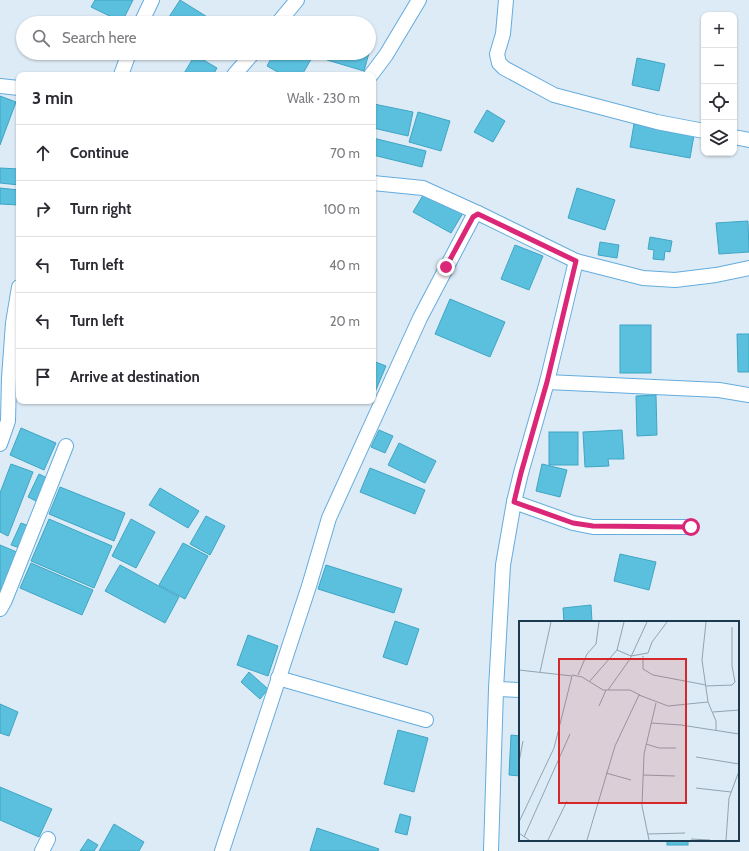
<!DOCTYPE html>
<html lang="en">
<head>
<meta charset="utf-8">
<style>
  :root { --surface:#fff; --page:#f2f2f3; --text:#2b2b33; --muted:#7c7c81; --line:#e1e1e2 }
  body { margin:0; font-family:Cabin,sans-serif; background:var(--page); color:var(--text) }
  .controls { position:absolute; right:12px; top:12px; display:grid; overflow:hidden; border-radius:8px; box-shadow:0 1px 3px #0004 }
  .controls button { width:36px; height:36px; display:grid; place-items:center; padding:0; border:0; border-bottom:1px solid var(--line); background:var(--surface); color:var(--text); font:20px sans-serif }
  .stop { position:absolute; width:12px; height:12px; margin:-9px; border:3px solid #db2777; border-radius:50%; background:#fff }
  .stop.end { background:#db2777; border-color:#fff; box-shadow:0 1px 4px #0008 }
  .list { margin:0; padding:0; list-style:none }
  h2 { display:flex; justify-content:space-between; align-items:center; height:52px; margin:0; padding:0 16px; font-size:17px }
  h2 small { font-size:13px; font-weight:400; color:var(--muted) }
  .list li { display:grid; grid-template-columns:26px 1fr auto; gap:12px; align-items:center; box-sizing:border-box; height:56px; padding:0 16px; border-top:1px solid var(--line) }
  .list b { display:block; font-size:15px; white-space:nowrap }
  .list em { font-size:13px; font-style:normal; color:var(--muted) }
  .icon { flex:none; width:22px; height:22px; fill:none; stroke:currentColor; stroke-width:2; stroke-linecap:round; stroke-linejoin:round }
  .map { position:relative; flex:none; width:749px; height:851px; overflow:hidden }
  .search { position:absolute; background:var(--surface); box-shadow:0 1px 3px #0004; left:16px; top:16px; width:360px; height:44px; display:flex; align-items:center; gap:10px; box-sizing:border-box; padding:0 14px; border-radius:22px; color:var(--muted); font-size:15px }
  .panel { position:absolute; background:var(--surface); box-shadow:0 1px 3px #0004; left:16px; top:72px; width:360px; height:332px; border-radius:8px }
  .map>svg:first-child { display:block }
  .building { fill:#5bbfde; stroke:#3fa6c4 }
  .lines { fill:none; stroke-linecap:round; stroke-linejoin:round }
  .minor-casing { stroke:#64acde; stroke-width:16 }
  .minor { stroke:#fff; stroke-width:14 }
  .route { stroke:#db2777; stroke-width:5 }
  .inset-road { fill:none; stroke:#90a4b3; stroke-width:1 }
  .view { fill:#d62828; fill-opacity:0.15; stroke:#d62828; stroke-width:2 }
  .inset-edge { fill:none; stroke:#1c3a4f; stroke-width:2 }
</style>
</head>
<body>
<div class="map">
<svg width="749" height="851" viewBox="0 0 749 851">
  <rect width="100%" height="100%" fill="#ddebf6"/>
  <g class="building">
    <path d="M 95,0 L 133,0 L 122,22 L 91,7 Z"/>
    <path d="M 180,0 L 217,23 L 178,23 L 169,17 Z"/>
    <path d="M 274,53 L 311,53 L 314,54 L 302,75 L 283,75 L 267,66 Z"/>
    <path d="M 329,53 L 369,53 L 364,71 L 327,60 Z"/>
    <path d="M 195,55 L 217,68 L 213,75 L 183,75 Z"/>
    <path d="M 637,58 L 665,64 L 659,91 L 632,85 Z"/>
    <path d="M 0,96 L 16,102 L 0,145 Z"/>
    <path d="M 374,104 L 413,112 L 408,136 L 373,128 L 373,111 Z"/>
    <path d="M 487,110 L 505,121 L 493,142 L 474,132 Z"/>
    <path d="M 418,112 L 450,121 L 441,151 L 409,142 Z"/>
    <path d="M 634,124 L 694,135 L 690,158 L 630,147 Z"/>
    <path d="M 373,138 L 426,151 L 422,167 L 373,155 Z"/>
    <path d="M 0,168 L 19,169 L 19,185 L 0,183 Z"/>
    <path d="M 0,188 L 19,190 L 19,205 L 0,204 Z"/>
    <path d="M 577,188 L 615,200 L 605,230 L 568,218 Z"/>
    <path d="M 425,192 L 463,213 L 451,233 L 413,212 Z"/>
    <path d="M 748,221 L 749,252 L 719,254 L 716,223 Z"/>
    <path d="M 650,237 L 672,241 L 670,252 L 665,251 L 664,260 L 653,259 L 654,250 L 648,249 Z"/>
    <path d="M 600,242 L 619,245 L 617,258 L 598,255 Z"/>
    <path d="M 515,245 L 543,256 L 529,290 L 501,279 Z"/>
    <path d="M 450,299 L 505,322 L 490,357 L 435,334 Z"/>
    <rect x="620" y="325" width="31" height="48"/>
    <path d="M 737,334 L 749,334 L 749,372 L 738,372 Z"/>
    <path d="M 373,361 L 386,366 L 375,392 L 373,391 Z"/>
    <path d="M 656,395 L 657,435 L 637,436 L 636,396 Z"/>
    <path d="M 21,428 L 56,443 L 44,470 L 10,455 Z"/>
    <path d="M 379,430 L 393,436 L 385,453 L 371,447 Z"/>
    <path d="M 622,430 L 624,459 L 608,459 L 609,466 L 585,467 L 583,432 Z"/>
    <rect x="549" y="432" width="29" height="33"/>
    <path d="M 399,443 L 436,461 L 425,483 L 388,465 Z"/>
    <path d="M 11,464 L 33,472 L 8,536 L 0,532 L 0,493 Z"/>
    <path d="M 542,464 L 567,470 L 560,497 L 536,491 Z"/>
    <path d="M 370,468 L 425,490 L 415,514 L 360,492 Z"/>
    <path d="M 39,474 L 49,479 L 38,502 L 28,497 Z"/>
    <path d="M 60,487 L 125,513 L 114,541 L 49,514 Z"/>
    <path d="M 160,488 L 199,511 L 188,528 L 149,505 Z"/>
    <path d="M 206,516 L 225,526 L 210,555 L 190,544 Z"/>
    <path d="M 49,519 L 112,546 L 94,588 L 31,561 Z"/>
    <path d="M 131,519 L 155,532 L 136,568 L 112,556 Z"/>
    <path d="M 21,523 L 29,526 L 20,548 L 11,545 Z"/>
    <path d="M 183,543 L 208,556 L 185,599 L 159,585 Z"/>
    <path d="M 0,545 L 19,553 L 0,596 Z"/>
    <path d="M 620,554 L 656,562 L 649,590 L 614,581 Z"/>
    <path d="M 31,563 L 93,590 L 82,615 L 20,588 Z"/>
    <path d="M 120,565 L 179,597 L 165,623 L 105,591 Z"/>
    <path d="M 326,565 L 402,589 L 394,613 L 318,589 Z"/>
    <path d="M 591,605 L 592,622 L 564,622 L 563,608 Z"/>
    <path d="M 395,621 L 419,629 L 407,665 L 383,657 Z"/>
    <path d="M 248,635 L 278,646 L 268,676 L 237,665 Z"/>
    <path d="M 249,672 L 268,689 L 260,699 L 241,682 Z"/>
    <path d="M 0,704 L 18,712 L 9,736 L 0,733 Z"/>
    <path d="M 398,730 L 428,738 L 414,792 L 384,784 Z"/>
    <path d="M 511,735 L 520,736 L 520,776 L 509,775 Z"/>
    <path d="M 0,787 L 52,809 L 39,837 L 0,820 Z"/>
    <path d="M 400,814 L 411,817 L 407,835 L 395,832 Z"/>
    <path d="M 114,824 L 144,842 L 139,851 L 99,851 Z"/>
    <path d="M 317,828 L 379,849 L 378,851 L 310,851 Z"/>
    <path d="M 88,839 L 98,845 L 94,851 L 80,851 Z"/>
    <rect x="667" y="840" width="21" height="5"/>
  </g>
  <g class="lines">
    <defs>
      <g id="minor">
        <path d="M 506,0 L 503,34 L 497,54 L 499,63 L 504,68 L 554,95 L 657,122 L 704,131"/>
        <path d="M 141,23 L 152,0"/>
        <path d="M 278,23 L 297,0"/>
        <path d="M 121,75 L 129,53"/>
        <path d="M 234,75 L 253,53"/>
        <path d="M 371,75 L 386,55 L 419,0"/>
        <path d="M 0,86 L 19,88"/>
        <path d="M 734,137 L 749,140"/>
        <path d="M 373,183 L 423,188 L 478,213"/>
        <path d="M 547,382 L 719,390 L 749,395"/>
        <path d="M 0,444 L 8,421 L 9,378 L 13,323 L 19,287"/>
        <path d="M 514,502 L 573,523 L 593,527 L 691,527"/>
        <path d="M 0,609 L 5,600 L 66,446"/>
        <path d="M 278,678 L 426,720"/>
        <path d="M 496,689 L 520,690"/>
        <path d="M 42,851 L 48,839"/>
        <path d="M 222,851 L 309,586 L 329,518 L 420,318 L 473,217 L 478,213 L 576,261 L 643,278 L 675,280 L 716,275 L 749,268"/>
        <path d="M 491,851 L 496,689 L 503,565 L 514,502 L 521,473 L 547,382 L 576,261"/>
      </g>
    </defs>
    <use href="#minor" class="minor-casing"/>
    <use href="#minor" class="minor"/>
  </g>
  <g class="lines">
    <path class="route" d="M 446,267 L 473,217 L 478,214 L 576,261 L 547,382 L 521,473 L 514,502 L 573,523 L 593,526 L 691,527"/>
  </g>
  <g transform="translate(519 621)">
    <rect width="220" height="220" fill="#ddebf6"/>
    <path class="inset-road" d="M 187,1 L 183,39 L 189,81M 98,29 L 112,35 L 129,32 L 133,21 L 148,1M 124,35 L 124,48 L 134,54 L 187,64M 0,49 L 53,55 L 35,127 L 0,201M 21,51 L 32,1M 53,54 L 63,56 L 84,69 L 89,69 L 111,38 L 128,1M 59,54 L 68,33 L 77,23 L 80,1M 70,61 L 98,29 L 105,1M 187,65 L 213,64 L 216,61 L 213,45 L 213,6M 89,69 L 111,69 L 121,74M 80,85 L 87,69M 194,91 L 220,89M 132,102 L 162,104 L 220,113M 127,123 L 140,127 L 157,127M 177,136 L 220,143M 0,141 L 4,120M 87,152 L 112,159M 124,154 L 156,155M 177,167 L 212,171M 0,212 L 10,219M 129,213 L 166,212M 5,216 L 51,113M 172,218 L 191,219M 29,219 L 48,180M 68,219 L 96,125 L 120,74 L 149,85 L 189,81 L 197,100 L 197,109M 130,219 L 123,185 L 125,133 L 137,82M 207,219 L 210,177 L 220,150"/>
    <path class="view" d="M 40,38 L 167,38 L 167,182 L 40,182 Z"/>
    <rect width="220" height="220" class="inset-edge"/>
  </g>
</svg>
<div class="controls">
<button>+</button>
<button>−</button>
<button><svg class="icon" aria-label="locate" viewBox="0 0 24 24"><circle cx="12" cy="12" r="6"/><path d="M12 2v4M12 18v4M2 12h4M18 12h4"/></svg></button>
<button><svg class="icon" aria-label="layers" viewBox="0 0 24 24"><path d="M12 4l9 5-9 5-9-5zM3 14l9 5 9-5"/></svg></button>
</div>
<div class="stop" style="left:691px;top:527px"></div>
<div class="stop end" style="left:446px;top:267px"></div>
<div class="search"><svg class="icon" aria-label="search" viewBox="0 0 24 24"><circle cx="10" cy="10" r="6"/><path d="M15 15l6 6"/></svg>Search here</div>
<section class="panel">
<h2>3 min<small>Walk · 230 m</small></h2>
<ul class="list">
<li><svg class="icon" aria-label="ahead" viewBox="0 0 24 24"><path d="M12 20V5M6 11l6-6 6 6"/></svg><div><b>Continue</b></div><em>70 m</em></li>
<li><svg class="icon" aria-label="right" viewBox="0 0 24 24"><path d="M7 20v-9h11M14 6l5 5-5 5"/></svg><div><b>Turn right</b></div><em>100 m</em></li>
<li><svg class="icon" aria-label="left" viewBox="0 0 24 24"><path d="M17 20v-9H6M10 6l-5 5 5 5"/></svg><div><b>Turn left</b></div><em>40 m</em></li>
<li><svg class="icon" aria-label="left" viewBox="0 0 24 24"><path d="M17 20v-9H6M10 6l-5 5 5 5"/></svg><div><b>Turn left</b></div><em>20 m</em></li>
<li><svg class="icon" aria-label="arrive" viewBox="0 0 24 24"><path d="M6 21V4h12l-3 4 3 4H6"/></svg><div><b>Arrive at destination</b></div></li>
</ul>
</section>
</div>
</body>
</html>
